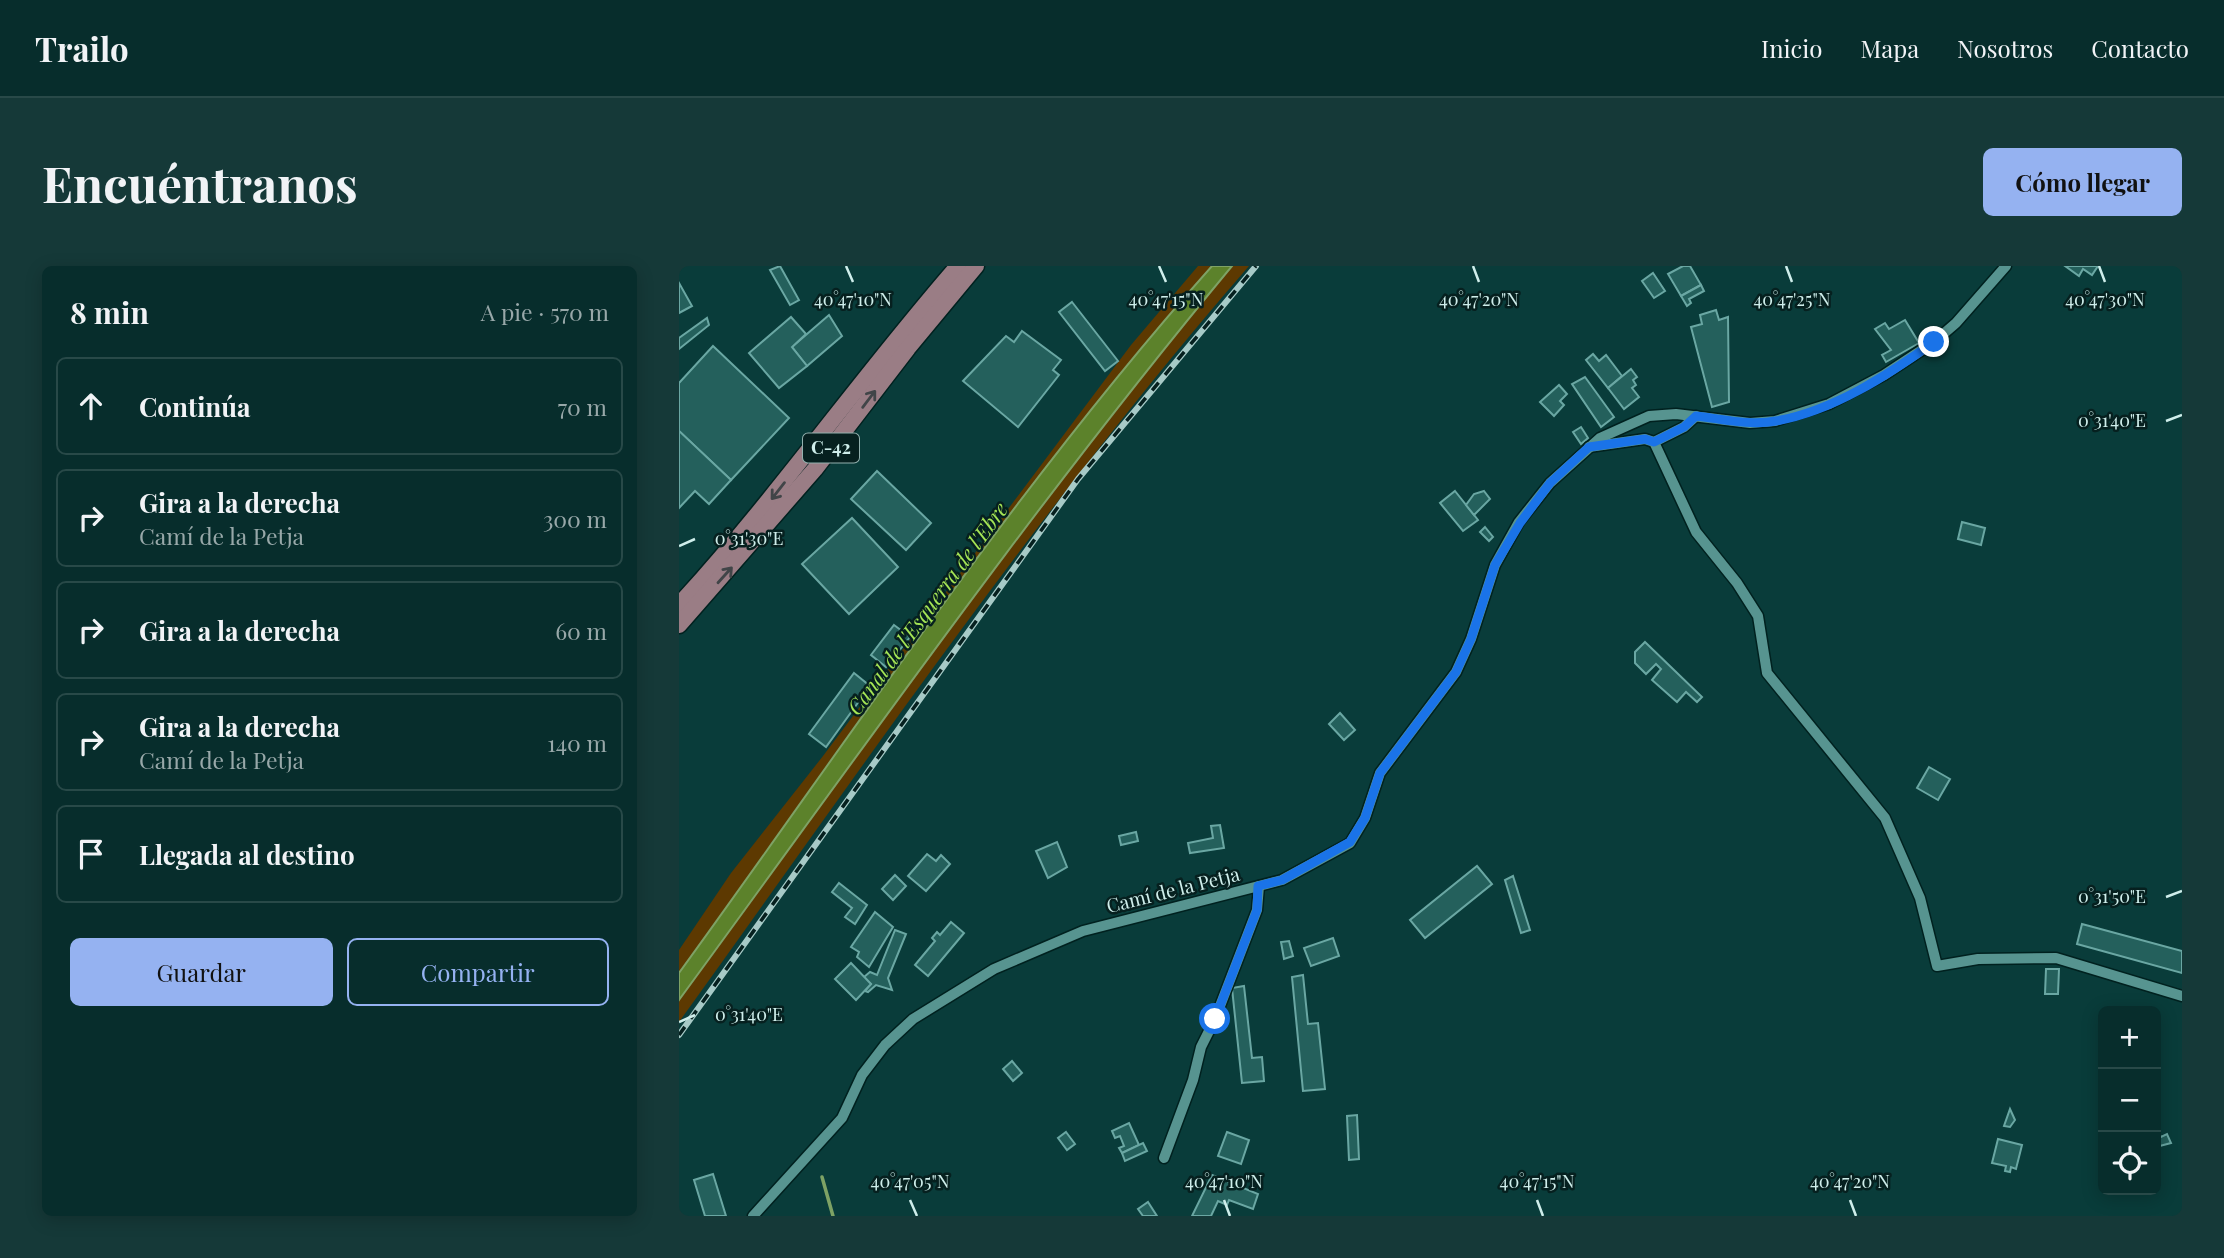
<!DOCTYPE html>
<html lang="es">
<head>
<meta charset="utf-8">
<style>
  :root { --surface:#072d2c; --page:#153938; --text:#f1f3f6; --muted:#98a8a9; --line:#284948; --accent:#95b2f1 }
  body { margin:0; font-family:"Playfair Display",serif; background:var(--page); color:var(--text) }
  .controls { position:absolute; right:21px; bottom:21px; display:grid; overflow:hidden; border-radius:10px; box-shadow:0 4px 18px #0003 }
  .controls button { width:63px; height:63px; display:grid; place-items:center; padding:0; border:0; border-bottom:2px solid var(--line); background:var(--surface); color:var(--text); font:35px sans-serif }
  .stop { position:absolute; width:21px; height:21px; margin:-16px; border:5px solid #1a73e8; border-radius:50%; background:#fff }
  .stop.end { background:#1a73e8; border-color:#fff; box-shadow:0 2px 7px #0008 }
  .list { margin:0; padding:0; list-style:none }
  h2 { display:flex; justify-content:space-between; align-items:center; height:91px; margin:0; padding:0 28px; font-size:30px }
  h2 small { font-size:23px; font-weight:400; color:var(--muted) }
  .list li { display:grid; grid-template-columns:46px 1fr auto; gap:21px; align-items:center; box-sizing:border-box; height:98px; margin:0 14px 14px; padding:0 14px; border:2px solid var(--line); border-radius:10px }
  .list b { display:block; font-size:26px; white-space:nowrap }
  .list p { margin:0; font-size:23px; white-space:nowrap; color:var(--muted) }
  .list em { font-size:23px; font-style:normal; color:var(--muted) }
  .actions { display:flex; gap:14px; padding:21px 28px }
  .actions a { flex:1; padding:16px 0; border:2px solid var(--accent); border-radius:10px; text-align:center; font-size:24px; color:var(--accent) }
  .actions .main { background:var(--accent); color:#111 }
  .icon { flex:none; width:38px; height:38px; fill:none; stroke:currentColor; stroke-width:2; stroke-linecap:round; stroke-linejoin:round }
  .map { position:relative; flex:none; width:1503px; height:950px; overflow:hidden; border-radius:10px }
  header { display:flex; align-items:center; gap:42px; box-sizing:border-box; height:98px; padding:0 35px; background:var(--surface); border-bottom:2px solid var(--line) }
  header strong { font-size:33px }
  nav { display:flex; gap:38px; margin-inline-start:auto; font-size:24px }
  .intro { display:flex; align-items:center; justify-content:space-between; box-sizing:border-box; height:168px; padding:0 42px }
  h1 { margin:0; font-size:49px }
  .button { padding:18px 32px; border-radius:10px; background:var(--accent); color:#111; font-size:24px; font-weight:700 }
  main { display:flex; gap:42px; padding:0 42px }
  aside { flex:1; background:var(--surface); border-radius:10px; box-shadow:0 4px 18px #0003 }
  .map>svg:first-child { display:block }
  .green { fill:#5d3901 }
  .water { fill:#5c822b; stroke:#7ea265; stroke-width:2 }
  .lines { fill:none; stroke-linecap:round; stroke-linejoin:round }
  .stream { stroke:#7ea265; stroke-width:3.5 }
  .building { fill:#24605c; stroke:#6aa7a3; stroke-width:2 }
  .street-casing { stroke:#00211f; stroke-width:13 }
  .primary-casing { stroke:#00211f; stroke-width:19 }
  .street { stroke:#579490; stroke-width:10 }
  .primary { stroke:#9a7d85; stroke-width:16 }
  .rail-casing { stroke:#a7cac7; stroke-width:6 }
  .rail { stroke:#06201f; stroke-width:3.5; stroke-dasharray:10; stroke-linecap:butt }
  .oneway { stroke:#414548 }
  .route { stroke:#1a73e8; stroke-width:9 }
  .ticks { fill:none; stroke:#cfeeeb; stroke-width:2.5 }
  .labels { text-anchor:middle; stroke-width:5; stroke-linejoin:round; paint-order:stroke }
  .shield { fill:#06201f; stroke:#93b0ae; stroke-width:2 }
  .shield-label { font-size:18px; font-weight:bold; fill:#cfeeeb }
  .street-label { font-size:19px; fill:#cfeeeb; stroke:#06201f }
  .water-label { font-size:21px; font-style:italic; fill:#a5e555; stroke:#06201f }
  .ticks-label { font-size:18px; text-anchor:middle; fill:#cfeeeb; stroke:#06201f; stroke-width:5; stroke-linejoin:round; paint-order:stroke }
</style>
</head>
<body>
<header>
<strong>Trailo</strong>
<nav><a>Inicio</a><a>Mapa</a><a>Nosotros</a><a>Contacto</a></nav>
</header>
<div class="intro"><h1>Encuéntranos</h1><a class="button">Cómo llegar</a></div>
<main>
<aside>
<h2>8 min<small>A pie · 570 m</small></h2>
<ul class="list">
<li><svg class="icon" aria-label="ahead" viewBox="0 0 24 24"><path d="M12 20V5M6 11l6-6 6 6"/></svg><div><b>Continúa</b></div><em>70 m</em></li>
<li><svg class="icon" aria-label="right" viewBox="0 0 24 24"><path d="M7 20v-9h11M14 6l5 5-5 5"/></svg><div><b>Gira a la derecha</b><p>Camí de la Petja</p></div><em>300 m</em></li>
<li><svg class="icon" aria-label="right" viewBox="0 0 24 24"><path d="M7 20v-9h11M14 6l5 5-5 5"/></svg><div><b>Gira a la derecha</b></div><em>60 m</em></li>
<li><svg class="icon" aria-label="right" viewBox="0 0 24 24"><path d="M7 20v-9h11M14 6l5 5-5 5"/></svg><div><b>Gira a la derecha</b><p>Camí de la Petja</p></div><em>140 m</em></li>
<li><svg class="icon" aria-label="arrive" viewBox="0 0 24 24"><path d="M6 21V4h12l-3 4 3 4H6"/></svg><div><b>Llegada al destino</b></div></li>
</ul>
<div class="actions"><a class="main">Guardar</a><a>Compartir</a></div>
</aside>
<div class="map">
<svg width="1503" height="950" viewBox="0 0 1503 950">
  <rect width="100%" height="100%" fill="#093c3a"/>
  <g class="green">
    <path d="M 519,0 L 533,0 C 337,221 172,468 0,707 L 0,684 L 52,607 L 144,490 L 452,79 Z"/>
    <path d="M 553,0 L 570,0 C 363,239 184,500 0,756 L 0,734 C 181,487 357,236 553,0 Z"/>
  </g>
  <path class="water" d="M 533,0 L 553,0 C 357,236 181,487 0,734 L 0,707 C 173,469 337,220 533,0 Z"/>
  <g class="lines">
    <path class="stream" d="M 143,911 L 154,950"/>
  </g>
  <g class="building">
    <path d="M 101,0 L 120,34 L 111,39 L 91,4 Z"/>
    <path d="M 1004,0 L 1011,0 L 1022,19 L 1002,30 L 989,8 Z"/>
    <path d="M 1386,0 L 1419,0 L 1413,9 L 1404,3 L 1400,10 Z"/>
    <path d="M 974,7 L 986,25 L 975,32 L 963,15 Z"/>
    <path d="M 0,17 L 13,40 L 0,47 Z"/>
    <path d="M 1022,19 L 1025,25 L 1010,33 L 1012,37 L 1008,40 L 1002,30 Z"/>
    <path d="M 393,36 L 439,95 L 426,105 L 380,46 Z"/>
    <path d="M 1037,44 L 1040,54 L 1049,51 L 1050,136 L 1033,141 L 1012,61 L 1023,58 L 1021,49 Z"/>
    <path d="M 150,49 L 163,70 L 128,100 L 113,81 Z"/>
    <path d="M 112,51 L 127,68 L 113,81 L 128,100 L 100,122 L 70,87 Z"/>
    <path d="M 28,52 L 30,59 L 0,83 L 0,72 Z"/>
    <path d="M 1226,54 L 1240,77 L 1207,96 L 1203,89 L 1212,84 L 1196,63 L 1206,57 L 1210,63 Z"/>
    <path d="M 343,65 L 382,94 L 374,104 L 380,109 L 339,161 L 284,115 L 327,70 L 335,76 Z"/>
    <path d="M 34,80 L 110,152 L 52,214 L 0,165 L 0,117 Z"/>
    <path d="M 914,88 L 920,95 L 927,89 L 943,110 L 929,122 L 907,94 Z"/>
    <path d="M 952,103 L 958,111 L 954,114 L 957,119 L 953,122 L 960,131 L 945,143 L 929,122 Z"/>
    <path d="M 906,111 L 935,151 L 922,161 L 893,118 Z"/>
    <path d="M 880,119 L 888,128 L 881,135 L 885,139 L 875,150 L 861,136 Z"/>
    <path d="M 902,161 L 909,172 L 902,178 L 894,166 Z"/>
    <path d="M 0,165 L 52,214 L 30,238 L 16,225 L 0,242 Z"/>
    <path d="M 198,205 L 252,257 L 227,284 L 172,233 Z"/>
    <path d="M 776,225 L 799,254 L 784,265 L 761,237 Z"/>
    <path d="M 805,225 L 811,233 L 795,249 L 787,239 L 795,228 Z"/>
    <path d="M 173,252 L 219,301 L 170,348 L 123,298 Z"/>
    <path d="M 1283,256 L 1306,262 L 1302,279 L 1279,273 Z"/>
    <path d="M 806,261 L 814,271 L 810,275 L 801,266 Z"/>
    <path d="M 215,359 L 231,371 L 207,401 L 192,389 Z"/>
    <path d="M 966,376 L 1023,431 L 1018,436 L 1007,426 L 998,436 L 973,414 L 982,403 L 977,398 L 967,408 L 956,397 L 956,386 Z"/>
    <path d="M 175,407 L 191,420 L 147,481 L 130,468 Z"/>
    <path d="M 661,447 L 676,464 L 665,474 L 650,458 Z"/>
    <path d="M 1250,501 L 1271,513 L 1259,534 L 1238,522 Z"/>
    <path d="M 541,559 L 545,582 L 511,587 L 509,577 L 534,572 L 532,560 Z"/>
    <path d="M 457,566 L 459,575 L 442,579 L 440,570 Z"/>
    <path d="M 378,576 L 388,601 L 369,612 L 357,585 Z"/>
    <path d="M 248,588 L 257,595 L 262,589 L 271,598 L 247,625 L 229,610 Z"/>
    <path d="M 798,600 L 813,618 L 746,672 L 731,654 Z"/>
    <path d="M 216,609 L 227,620 L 214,634 L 203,623 Z"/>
    <path d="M 834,610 L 851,664 L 842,667 L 826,614 Z"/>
    <path d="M 160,617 L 188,639 L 176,658 L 166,651 L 173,642 L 153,626 Z"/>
    <path d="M 196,646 L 214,661 L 190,701 L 178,691 L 180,686 L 172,681 Z"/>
    <path d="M 272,656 L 285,667 L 249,710 L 236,699 L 256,675 L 253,672 L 258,666 L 261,669 Z"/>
    <path d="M 1403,658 L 1503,685 L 1503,707 L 1398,678 Z"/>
    <path d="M 216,664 L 227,668 L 209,712 L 213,724 L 197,719 L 189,726 L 186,725 L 192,718 L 185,711 L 191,706 L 198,709 Z"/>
    <path d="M 654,672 L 660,690 L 632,700 L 625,682 Z"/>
    <path d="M 610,675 L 614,690 L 605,693 L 602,676 Z"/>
    <path d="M 172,697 L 192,718 L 177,734 L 156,713 Z"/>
    <path d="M 1367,703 L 1380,703 L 1379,728 L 1366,728 Z"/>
    <path d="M 624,709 L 629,758 L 639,757 L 646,823 L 624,825 L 613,711 Z"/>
    <path d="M 565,720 L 573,792 L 583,791 L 585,815 L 563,817 L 553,722 Z"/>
    <path d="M 333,795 L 343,807 L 334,815 L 324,803 Z"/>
    <path d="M 1331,843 L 1336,854 L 1331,861 L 1325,860 Z"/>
    <path d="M 678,849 L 680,893 L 670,894 L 668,850 Z"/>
    <path d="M 450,857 L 460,879 L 443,887 L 440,882 L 445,880 L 441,870 L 436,872 L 433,865 Z"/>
    <path d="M 1477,862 L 1482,871 L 1488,868 L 1492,877 L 1477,881 Z"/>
    <path d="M 387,866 L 396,878 L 388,884 L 379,872 Z"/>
    <path d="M 548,866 L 570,874 L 562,898 L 539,890 Z"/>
    <path d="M 1319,873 L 1343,879 L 1337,903 L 1332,901 L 1331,906 L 1326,905 L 1327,900 L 1313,897 Z"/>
    <path d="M 464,877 L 468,885 L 446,895 L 443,887 Z"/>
    <path d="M 34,908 L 47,950 L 26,950 L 15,914 Z"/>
    <path d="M 533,909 L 579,928 L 574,943 L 550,934 L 548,939 L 539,935 L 532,950 L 513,950 Z"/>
    <path d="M 469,936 L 478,950 L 464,950 L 459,943 Z"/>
  </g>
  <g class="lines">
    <defs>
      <g id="street">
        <path d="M 975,176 L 1017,266 L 1058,317 L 1079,350 L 1088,407 L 1206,552 L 1241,632 L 1258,700 L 1299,693 L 1377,692 L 1503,730"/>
        <path d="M 910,181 L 966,173 L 975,176 L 1005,161 L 1017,150"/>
        <path d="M 485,892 L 514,814 L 522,781 L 536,753 L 578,644 L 580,620"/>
        <path d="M 74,950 L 163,852 L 183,809 L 206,779 L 234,753 L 315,703 L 404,665 L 603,614 L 671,577 L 686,552 L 701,507 L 777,406 L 792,373 L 816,299 L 840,256 L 871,217 L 921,172 L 970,150 L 997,148 L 1071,157 L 1096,155 L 1150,138 L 1205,109 L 1255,76 L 1277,57 L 1327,0"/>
      </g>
      <g id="primary">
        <path d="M 0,339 C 99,231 183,110 279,0"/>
        <path d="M 0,359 L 136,203 L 229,82 L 297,0"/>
      </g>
    </defs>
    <use href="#street" class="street-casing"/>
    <use href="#primary" class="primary-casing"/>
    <use href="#street" class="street"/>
    <use href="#primary" class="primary"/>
    <defs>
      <path id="rail" d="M 0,769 L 399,213 L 577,0"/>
    </defs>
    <use href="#rail" class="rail-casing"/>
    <use href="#rail" class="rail"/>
  </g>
  <defs><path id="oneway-shaft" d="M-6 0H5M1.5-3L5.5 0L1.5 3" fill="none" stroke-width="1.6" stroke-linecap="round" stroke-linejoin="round" transform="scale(1.75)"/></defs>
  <g class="oneway">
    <use href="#oneway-shaft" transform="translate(190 133) rotate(-53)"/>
    <use href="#oneway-shaft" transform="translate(99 225) rotate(128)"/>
    <use href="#oneway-shaft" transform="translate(46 309) rotate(-48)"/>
  </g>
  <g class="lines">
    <path class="route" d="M 536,753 L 578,644 L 579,620 L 603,614 L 671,576 L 686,552 L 701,507 L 777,406 L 792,373 L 816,299 L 841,257 L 871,217 L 910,181 L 966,173 L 975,176 L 1005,161 L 1017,150 C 1043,153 1071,160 1097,155 C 1154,145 1209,109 1255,76"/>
  </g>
  <path class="ticks" d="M 167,0 L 174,16M 480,0 L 487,16M 794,0 L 800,16M 1107,0 L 1113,16M 1420,0 L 1426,16M 1487,155 L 1503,149M 0,280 L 16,273M 1487,631 L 1503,625M 0,756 L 16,749M 231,934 L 238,950M 545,934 L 551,950M 858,934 L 864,950M 1171,934 L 1177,950"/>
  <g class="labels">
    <rect class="shield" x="124" y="167.5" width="56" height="29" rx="5"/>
    <g class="shield-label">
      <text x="152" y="188">C-42</text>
    </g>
    <g class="street-label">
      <text transform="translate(494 624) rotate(-14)" y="7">Camí de la Petja</text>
    </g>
    <g class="water-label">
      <text transform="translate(249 343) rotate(-54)" y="7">Canal de l'Esquerra de l'Ebre</text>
    </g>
  </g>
  <g class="ticks-label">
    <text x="174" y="40">40°47'10"N</text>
    <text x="487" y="40">40°47'15"N</text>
    <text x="1426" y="40">40°47'30"N</text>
    <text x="800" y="40">40°47'20"N</text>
    <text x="1113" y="40">40°47'25"N</text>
    <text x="1433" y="161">0°31'40"E</text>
    <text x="70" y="279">0°31'30"E</text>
    <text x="1433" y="637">0°31'50"E</text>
    <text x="70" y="755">0°31'40"E</text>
    <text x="231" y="922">40°47'05"N</text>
    <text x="545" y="922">40°47'10"N</text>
    <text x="858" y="922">40°47'15"N</text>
    <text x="1171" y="922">40°47'20"N</text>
  </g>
</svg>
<div class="controls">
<button>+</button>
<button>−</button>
<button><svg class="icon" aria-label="locate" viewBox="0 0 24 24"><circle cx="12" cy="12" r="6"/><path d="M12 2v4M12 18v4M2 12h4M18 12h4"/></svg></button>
</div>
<div class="stop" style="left:536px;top:753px"></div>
<div class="stop end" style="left:1255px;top:76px"></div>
</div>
</main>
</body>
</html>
